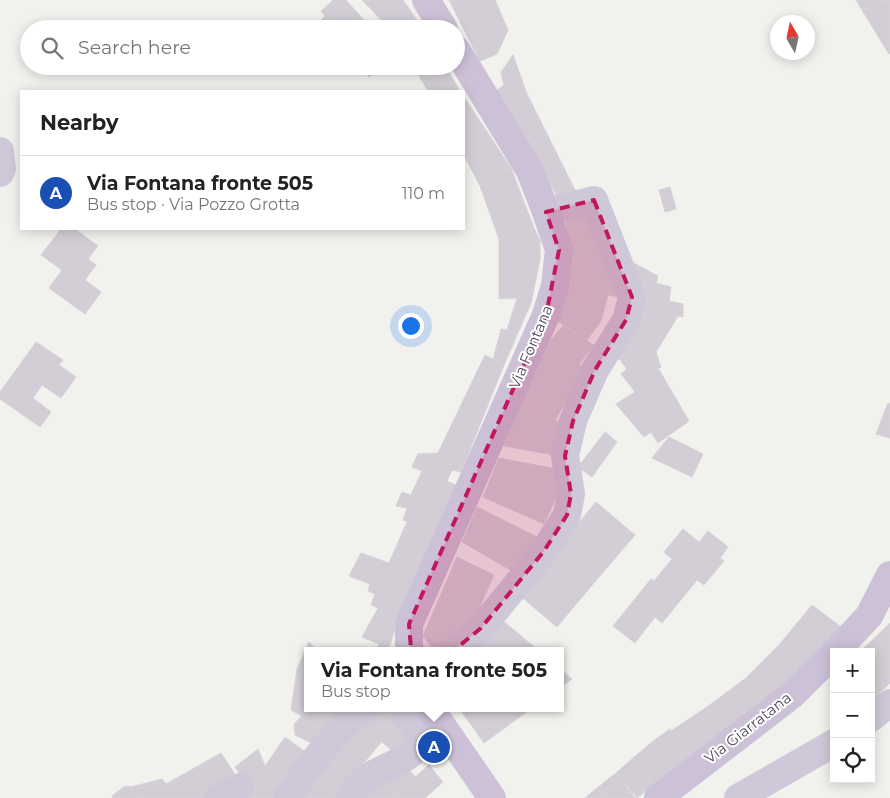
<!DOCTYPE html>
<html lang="en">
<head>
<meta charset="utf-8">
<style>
  :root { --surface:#fff; --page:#f6f6f6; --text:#222; --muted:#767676; --line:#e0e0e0; --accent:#821fda }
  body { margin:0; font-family:Montserrat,sans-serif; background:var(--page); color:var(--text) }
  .controls { position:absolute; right:15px; bottom:15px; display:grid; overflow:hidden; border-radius:0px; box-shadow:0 2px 12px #0003 }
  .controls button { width:45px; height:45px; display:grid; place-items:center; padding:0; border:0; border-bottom:1px solid var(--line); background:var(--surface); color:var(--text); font:25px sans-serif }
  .compass { position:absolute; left:770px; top:15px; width:45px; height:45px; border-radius:50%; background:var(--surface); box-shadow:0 2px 12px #0003; rotate:351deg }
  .you { position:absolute; left:410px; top:325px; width:18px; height:18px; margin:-12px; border:4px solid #fff; border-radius:50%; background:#1a73e8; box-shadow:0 0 0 8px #1a73e833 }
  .badge { display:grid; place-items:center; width:32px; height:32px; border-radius:50%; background:var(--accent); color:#fff; font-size:16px; font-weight:700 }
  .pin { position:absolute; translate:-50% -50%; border:2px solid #fff; box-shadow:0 1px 5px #0006 }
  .popup { position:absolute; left:304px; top:647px; width:260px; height:65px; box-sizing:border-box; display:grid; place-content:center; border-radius:0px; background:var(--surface); filter:drop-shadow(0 1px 4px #0005); font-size:16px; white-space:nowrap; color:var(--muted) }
  .popup b { font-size:19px; color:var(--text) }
  .popup::after { content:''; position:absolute; left:50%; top:100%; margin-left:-10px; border:10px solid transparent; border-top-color:var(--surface) }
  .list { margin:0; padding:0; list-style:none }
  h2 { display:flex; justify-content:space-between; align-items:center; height:65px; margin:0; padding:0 20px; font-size:21px }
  h2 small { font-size:16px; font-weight:400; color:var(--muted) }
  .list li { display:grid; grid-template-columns:32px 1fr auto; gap:15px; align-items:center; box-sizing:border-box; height:75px; padding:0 20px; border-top:1px solid var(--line) }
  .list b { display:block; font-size:19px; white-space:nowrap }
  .list p { margin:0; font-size:16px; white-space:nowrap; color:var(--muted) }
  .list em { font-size:16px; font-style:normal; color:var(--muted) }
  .icon { flex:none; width:28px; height:28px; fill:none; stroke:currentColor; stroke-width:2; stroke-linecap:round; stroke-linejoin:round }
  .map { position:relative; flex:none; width:890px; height:798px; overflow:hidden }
  .search { position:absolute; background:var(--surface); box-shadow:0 2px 12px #0003; left:20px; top:20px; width:445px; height:55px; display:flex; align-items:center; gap:12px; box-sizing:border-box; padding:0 18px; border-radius:28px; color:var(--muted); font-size:19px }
  .panel { position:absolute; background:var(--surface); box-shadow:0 2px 12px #0003; left:20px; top:90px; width:445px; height:140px; border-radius:0px }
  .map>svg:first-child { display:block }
  .building { fill:#d3ced5; stroke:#d7d2da }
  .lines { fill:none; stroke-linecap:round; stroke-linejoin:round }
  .street { stroke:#cfc8d8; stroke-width:28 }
  .secondary { stroke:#ccc1d7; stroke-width:28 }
  .marked { fill:#c2185b; fill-opacity:0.2; stroke:#c2185b; stroke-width:4; stroke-dasharray:10 6; stroke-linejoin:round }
  .labels { text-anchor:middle; stroke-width:4; stroke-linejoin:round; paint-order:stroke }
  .street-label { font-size:15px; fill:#50475b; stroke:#fff }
</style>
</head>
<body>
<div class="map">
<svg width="890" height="798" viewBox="0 0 890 798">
  <rect width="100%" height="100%" fill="#f1f1ee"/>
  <g class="building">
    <path d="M 333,0 L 346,0 L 372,29 L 330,29 L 322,19 L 325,16 L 321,11 Z"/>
    <path d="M 362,0 L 403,0 L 423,29 L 390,29 Z"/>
    <path d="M 449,0 L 495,0 L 508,30 L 497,54 L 480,61 Z"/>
    <path d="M 856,0 L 890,0 L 862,10 Z"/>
    <path d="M 890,0 L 890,53 L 889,54 L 862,10 Z"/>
    <path d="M 513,55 L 527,94 L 578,196 L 560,202 L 536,157 L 495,92 L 504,85 L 501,72 Z"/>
    <path d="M 361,66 L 383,66 L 369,77 Z"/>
    <path d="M 413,66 L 445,66 L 460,91 L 428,91 Z"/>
    <path d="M 464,97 L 511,168 L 480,186 L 464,155 Z"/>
    <path d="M 511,168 L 534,228 L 499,239 L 480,186 Z"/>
    <path d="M 670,187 L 676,209 L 665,212 L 659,190 Z"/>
    <path d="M 584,208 L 619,297 L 608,295 L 601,321 L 587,340 L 557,321 L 570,242 L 563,211 Z"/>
    <path d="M 534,228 L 540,240 L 540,260 L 531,303 L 517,298 L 499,299 L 499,239 Z"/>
    <path d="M 61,229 L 75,229 L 98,246 L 88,259 L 96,265 L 85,280 L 101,292 L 85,314 L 49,288 L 62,270 L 41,255 Z"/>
    <path d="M 628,260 L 658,276 L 656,283 L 671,287 L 669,301 L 683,304 L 683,317 L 678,316 L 656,352 L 661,367 L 629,384 L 621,374 L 627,369 L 617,356 Z"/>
    <path d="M 517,298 L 531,303 L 504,365 L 493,360 L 501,329 L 507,330 Z"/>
    <path d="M 563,326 L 594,345 L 579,364 L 586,369 L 555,420 L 518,412 L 551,340 Z"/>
    <path d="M 36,342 L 63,360 L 59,365 L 76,377 L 61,398 L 42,385 L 33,398 L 51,412 L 40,427 L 0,399 L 0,392 Z"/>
    <path d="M 485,355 L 504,365 L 461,472 L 452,470 L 447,481 L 412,467 L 418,454 L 438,453 Z"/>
    <path d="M 658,368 L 689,421 L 658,443 L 651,432 L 644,437 L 616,404 L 635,392 L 629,384 Z"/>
    <path d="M 888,403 L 890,404 L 890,438 L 876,434 Z"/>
    <path d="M 518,412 L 561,422 L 559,456 L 504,446 Z"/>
    <path d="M 605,432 L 617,442 L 592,477 L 578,467 Z"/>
    <path d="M 669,437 L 703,454 L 692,477 L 652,458 Z"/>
    <path d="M 499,458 L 557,469 L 557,496 L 544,524 L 483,497 Z"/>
    <path d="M 422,471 L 456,485 L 434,533 L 403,520 L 407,508 L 396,506 L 402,492 L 411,495 Z"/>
    <path d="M 596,502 L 635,535 L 593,584 L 554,552 Z"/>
    <path d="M 477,507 L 539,538 L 512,571 L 462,542 Z"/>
    <path d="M 407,522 L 434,533 L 400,613 L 388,651 L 375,651 L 379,644 L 362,637 L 378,608 L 371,605 L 375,594 L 368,591 L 370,584 L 349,576 L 361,553 L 389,563 Z"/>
    <path d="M 683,529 L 699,542 L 708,531 L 728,547 L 720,558 L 724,561 L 704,585 L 697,580 L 662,623 L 655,617 L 635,643 L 613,626 L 651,579 L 654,581 L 672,559 L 664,552 Z"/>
    <path d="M 554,552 L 593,584 L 557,627 L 518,594 Z"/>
    <path d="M 457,557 L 494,575 L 474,620 L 434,650 L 423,636 Z"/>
    <path d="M 812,605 L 841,627 L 801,672 L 779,645 Z"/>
    <path d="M 502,620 L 539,651 L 471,651 Z"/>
    <path d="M 890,623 L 890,683 L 871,701 L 871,652 L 860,652 Z"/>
    <path d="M 309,642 L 318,651 L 308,651 L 308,708 L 353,708 L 314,744 L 295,735 L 294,724 L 302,716 L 291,710 L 297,669 Z"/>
    <path d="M 779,645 L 801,672 L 767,704 L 746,678 Z"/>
    <path d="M 560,669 L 572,679 L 560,688 Z"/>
    <path d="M 746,678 L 767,704 L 726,730 L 707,707 Z"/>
    <path d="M 707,707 L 726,730 L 691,757 L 671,731 Z"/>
    <path d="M 383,708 L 395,708 L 397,723 L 335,798 L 294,798 L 346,731 Z"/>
    <path d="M 459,708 L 532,708 L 484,743 Z"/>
    <path d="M 397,723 L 417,742 L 400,758 L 381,741 Z"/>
    <path d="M 670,729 L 691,757 L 673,770 L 652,742 Z"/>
    <path d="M 285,737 L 304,751 L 277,798 L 243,798 L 248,786 L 235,767 L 258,749 L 265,766 Z"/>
    <path d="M 652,742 L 673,770 L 653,785 L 633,758 Z"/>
    <path d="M 221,753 L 238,779 L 206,798 L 139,798 L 131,787 L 162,779 L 166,784 Z"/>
    <path d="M 633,758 L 653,785 L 637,798 L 616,773 Z"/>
    <path d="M 403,765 L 416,777 L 392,798 L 360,798 Z"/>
    <path d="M 429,765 L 443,782 L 425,798 L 392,798 Z"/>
    <path d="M 616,773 L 635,798 L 604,798 L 597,788 Z"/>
    <path d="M 125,786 L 131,787 L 139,798 L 113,798 L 112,796 Z"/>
    <path d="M 597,788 L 604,798 L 585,798 Z"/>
  </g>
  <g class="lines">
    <g class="street">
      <path d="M 0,151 L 2,169 L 0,173"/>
      <path d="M 453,651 L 481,628 L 544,551 L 567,515 L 571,494 L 565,456 L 573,421 L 595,370 L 626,320 L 632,297 L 594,200 L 546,212"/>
      <path d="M 871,718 L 890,703"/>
      <path d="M 218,798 L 240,787"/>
      <path d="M 287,798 C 312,762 331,736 365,708"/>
      <path d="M 349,798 C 353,790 362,781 370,776 C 381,768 423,756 420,737 C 419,729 410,721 405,715"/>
      <path d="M 738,798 L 834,743"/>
    </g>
    <g class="secondary">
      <path d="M 426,0 L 444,29"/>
      <path d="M 409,651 L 409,624 L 546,315 L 555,286 L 559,250 L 546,212 L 530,171 L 456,49"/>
      <path d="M 835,652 L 869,616 L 890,575"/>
      <path d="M 430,708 L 492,798"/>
      <path d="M 658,798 L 792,695 L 834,653"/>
    </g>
  </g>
  <path class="marked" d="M 594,200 L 632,297 L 626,320 L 595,370 L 573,421 L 565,456 L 571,494 L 567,515 L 544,551 L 481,628 L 441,661 L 413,674 L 409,624 L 546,315 L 559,250 L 546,212 Z"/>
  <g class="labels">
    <g class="street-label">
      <text transform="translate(531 347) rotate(-67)" y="5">Via Fontana</text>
      <text transform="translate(748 728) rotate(-38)" y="5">Via Giarratana</text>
    </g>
  </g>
</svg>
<div class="controls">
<button>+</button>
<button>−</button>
<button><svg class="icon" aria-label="locate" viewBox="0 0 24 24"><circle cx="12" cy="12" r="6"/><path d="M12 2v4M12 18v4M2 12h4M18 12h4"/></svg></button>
</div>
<svg class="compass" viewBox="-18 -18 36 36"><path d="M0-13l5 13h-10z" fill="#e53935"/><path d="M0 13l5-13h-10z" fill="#767676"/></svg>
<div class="you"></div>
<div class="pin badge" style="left:434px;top:747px;background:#1a4fb4">A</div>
<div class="popup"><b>Via Fontana fronte 505</b>Bus stop</div>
<div class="search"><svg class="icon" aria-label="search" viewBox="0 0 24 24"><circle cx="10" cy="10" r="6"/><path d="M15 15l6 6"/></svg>Search here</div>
<section class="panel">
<h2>Nearby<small></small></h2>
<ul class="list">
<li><span class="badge" style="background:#1a4fb4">A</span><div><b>Via Fontana fronte 505</b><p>Bus stop · Via Pozzo Grotta</p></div><em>110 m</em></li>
</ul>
</section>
</div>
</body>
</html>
